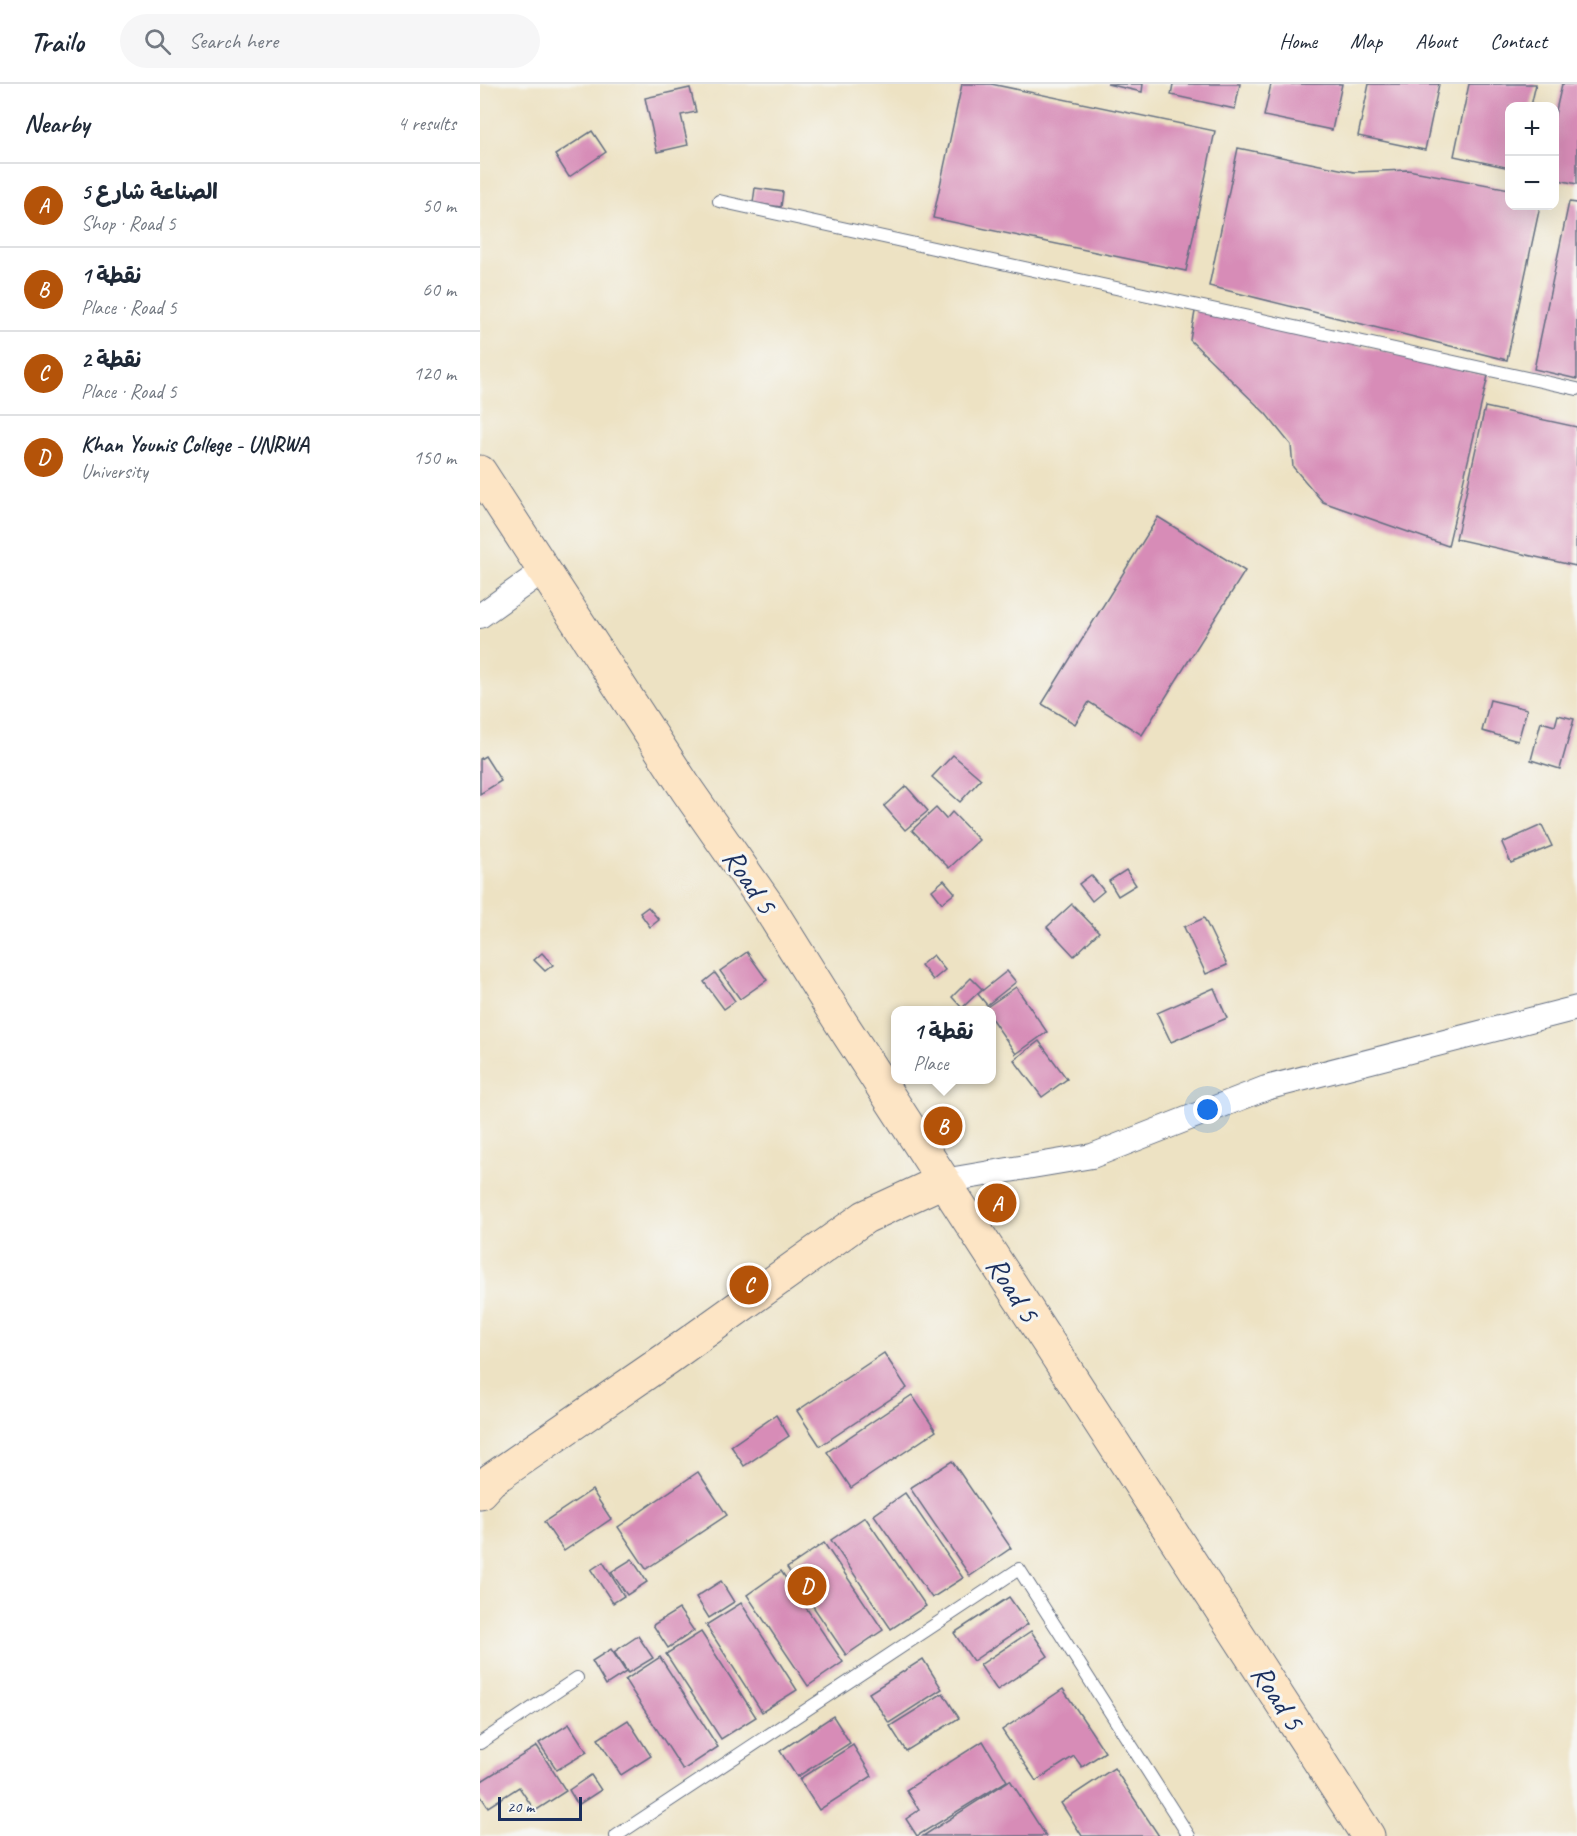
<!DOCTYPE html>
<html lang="en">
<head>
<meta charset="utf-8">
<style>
  :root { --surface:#fff; --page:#f6f6f7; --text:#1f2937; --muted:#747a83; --line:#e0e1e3; --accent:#b45309 }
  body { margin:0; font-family:Caveat,"Playpen Sans Arabic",sans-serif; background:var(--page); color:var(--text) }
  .controls { position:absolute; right:18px; top:18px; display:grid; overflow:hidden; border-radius:12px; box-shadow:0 6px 24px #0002 }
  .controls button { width:54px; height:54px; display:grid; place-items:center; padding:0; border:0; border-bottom:2px solid var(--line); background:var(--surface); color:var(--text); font:30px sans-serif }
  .scale { position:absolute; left:18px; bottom:15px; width:84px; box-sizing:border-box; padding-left:6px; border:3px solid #1b2f5e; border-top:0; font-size:16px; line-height:21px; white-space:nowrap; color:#1b2f5e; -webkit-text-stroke:4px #f6f6f2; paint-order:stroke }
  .you { position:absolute; left:728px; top:1026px; width:21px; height:21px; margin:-15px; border:4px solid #fff; border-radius:50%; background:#1a73e8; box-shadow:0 0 0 9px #1a73e833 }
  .badge { display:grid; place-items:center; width:39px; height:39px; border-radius:50%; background:var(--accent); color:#fff; font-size:20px; font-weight:700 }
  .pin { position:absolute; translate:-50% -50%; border:3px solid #fff; box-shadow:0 2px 6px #0006 }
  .popup { position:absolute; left:411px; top:922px; width:105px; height:78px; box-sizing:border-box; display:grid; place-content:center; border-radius:12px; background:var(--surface); filter:drop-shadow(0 2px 4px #0005); font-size:20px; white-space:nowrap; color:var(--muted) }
  .popup b { font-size:22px; color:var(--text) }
  .popup::after { content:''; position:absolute; left:50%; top:100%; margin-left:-12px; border:12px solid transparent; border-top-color:var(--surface) }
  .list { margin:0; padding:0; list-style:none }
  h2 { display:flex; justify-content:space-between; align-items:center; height:78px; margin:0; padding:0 24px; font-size:26px }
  h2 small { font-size:20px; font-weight:400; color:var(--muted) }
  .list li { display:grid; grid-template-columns:39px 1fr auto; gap:18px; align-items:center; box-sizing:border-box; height:84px; padding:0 24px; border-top:2px solid var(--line) }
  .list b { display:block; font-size:22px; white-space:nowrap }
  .list p { margin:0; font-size:20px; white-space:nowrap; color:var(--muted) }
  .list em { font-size:20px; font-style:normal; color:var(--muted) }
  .icon { flex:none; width:33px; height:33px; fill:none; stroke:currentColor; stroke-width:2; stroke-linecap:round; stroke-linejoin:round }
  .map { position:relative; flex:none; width:1097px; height:1752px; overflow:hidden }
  header { display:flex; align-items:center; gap:36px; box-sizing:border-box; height:84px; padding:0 30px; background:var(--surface); border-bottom:2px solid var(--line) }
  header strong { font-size:28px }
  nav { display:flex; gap:33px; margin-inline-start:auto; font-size:21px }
  .search { width:420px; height:54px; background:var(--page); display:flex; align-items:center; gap:15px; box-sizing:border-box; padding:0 21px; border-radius:33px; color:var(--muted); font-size:22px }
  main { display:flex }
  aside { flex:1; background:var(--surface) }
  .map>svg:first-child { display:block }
  .building { fill:#d78cb7 }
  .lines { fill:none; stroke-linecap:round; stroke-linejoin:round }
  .lane-casing { stroke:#646e81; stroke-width:14 }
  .street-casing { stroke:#646e81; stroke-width:26 }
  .secondary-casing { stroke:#646e81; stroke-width:35 }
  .lane { stroke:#fff; stroke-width:12 }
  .street { stroke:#fff; stroke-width:24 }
  .secondary { stroke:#fde5c5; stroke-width:33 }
  .labels { text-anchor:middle; stroke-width:6; stroke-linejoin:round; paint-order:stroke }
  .street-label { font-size:30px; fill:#1b2f5e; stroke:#f6f6f2 }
</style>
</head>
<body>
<header>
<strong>Trailo</strong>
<div class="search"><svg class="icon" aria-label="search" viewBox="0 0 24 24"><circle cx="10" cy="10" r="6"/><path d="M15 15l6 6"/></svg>Search here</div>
<nav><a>Home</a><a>Map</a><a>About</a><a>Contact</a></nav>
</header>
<main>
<aside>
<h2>Nearby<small>4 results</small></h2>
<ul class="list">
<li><span class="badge">A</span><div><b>الصناعة شارع 5</b><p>Shop · Road 5</p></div><em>50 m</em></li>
<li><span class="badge">B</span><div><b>نقطة 1</b><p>Place · Road 5</p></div><em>60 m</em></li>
<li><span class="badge">C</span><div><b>نقطة 2</b><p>Place · Road 5</p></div><em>120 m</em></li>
<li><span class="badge">D</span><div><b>Khan Younis College - UNRWA</b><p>University</p></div><em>150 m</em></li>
</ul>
</aside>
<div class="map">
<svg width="1097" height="1752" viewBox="0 0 1097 1752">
  <rect width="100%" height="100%" fill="#f6f6f2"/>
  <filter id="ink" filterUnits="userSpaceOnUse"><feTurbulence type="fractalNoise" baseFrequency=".0167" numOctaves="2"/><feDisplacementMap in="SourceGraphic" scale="12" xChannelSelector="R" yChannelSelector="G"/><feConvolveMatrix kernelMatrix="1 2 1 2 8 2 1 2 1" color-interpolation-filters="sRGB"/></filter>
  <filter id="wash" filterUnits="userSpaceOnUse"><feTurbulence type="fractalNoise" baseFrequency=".008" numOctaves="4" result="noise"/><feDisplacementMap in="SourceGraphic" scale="24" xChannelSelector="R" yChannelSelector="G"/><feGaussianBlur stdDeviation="1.35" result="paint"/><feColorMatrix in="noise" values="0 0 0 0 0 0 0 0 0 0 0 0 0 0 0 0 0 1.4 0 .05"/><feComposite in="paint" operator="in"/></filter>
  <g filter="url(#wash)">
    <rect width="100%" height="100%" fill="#ede2c3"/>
    <g id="blocks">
      <g class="building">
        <path d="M 482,0 L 511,0 L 735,47 L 706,187 L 453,134 Z"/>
        <path d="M 627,0 L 663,0 L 662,8 Z"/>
        <path d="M 693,0 L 760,0 L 755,25 L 691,11 Z"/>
        <path d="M 791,0 L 862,0 L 852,46 L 784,32 Z"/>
        <path d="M 889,0 L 959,0 L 945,66 L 878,52 Z"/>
        <path d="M 989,0 L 1056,0 L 1051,22 L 1030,22 L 1030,84 L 974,72 Z"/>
        <path d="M 1082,0 L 1097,0 L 1097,100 L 1074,95 L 1074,35 Z"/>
        <path d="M 210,4 L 216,28 L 201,31 L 208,61 L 177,68 L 165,14 Z"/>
        <path d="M 112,47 L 126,68 L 89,93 L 75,71 Z"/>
        <path d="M 758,64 L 874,88 L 928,86 L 1030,105 L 1030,122 L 1060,122 L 1027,276 L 729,202 Z"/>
        <path d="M 275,104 L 303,108 L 301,123 L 273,119 Z"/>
        <path d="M 1089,118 L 1097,119 L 1097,295 L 1054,285 Z"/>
        <path d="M 716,222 L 1008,292 L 968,462 L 843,418 L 813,383 L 811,361 L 786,330 L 710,256 Z"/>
        <path d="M 1005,323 L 1097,343 L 1096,482 L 976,455 Z"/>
        <path d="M 678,433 L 765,487 L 662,651 L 609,618 L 595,640 L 562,620 Z"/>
        <path d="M 1010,616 L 1047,625 L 1038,657 L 1002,647 Z"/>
        <path d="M 1078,631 L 1094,635 L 1080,685 L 1051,676 L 1061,638 L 1075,642 Z"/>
        <path d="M 473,671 L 501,695 L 480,718 L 452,693 Z"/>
        <path d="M 5,672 L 21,697 L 0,710 L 0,675 Z"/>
        <path d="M 426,702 L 448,727 L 425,746 L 404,722 Z"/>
        <path d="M 456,724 L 466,735 L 472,728 L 499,756 L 469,784 L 432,746 Z"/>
        <path d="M 1062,741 L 1072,762 L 1031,779 L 1022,759 Z"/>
        <path d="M 646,786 L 656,801 L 638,812 L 629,797 Z"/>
        <path d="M 611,791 L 624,807 L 612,817 L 599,800 Z"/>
        <path d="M 464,796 L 475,809 L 462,819 L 452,806 Z"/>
        <path d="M 592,820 L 619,848 L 594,872 L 567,843 Z"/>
        <path d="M 168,823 L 179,836 L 170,843 L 160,829 Z"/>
        <path d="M 724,834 L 747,881 L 726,890 L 704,843 Z"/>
        <path d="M 267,868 L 287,896 L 260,915 L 240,887 Z"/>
        <path d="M 62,869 L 73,881 L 65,887 L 54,876 Z"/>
        <path d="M 453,871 L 465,886 L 453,896 L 441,881 Z"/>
        <path d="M 527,887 L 536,898 L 507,921 L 498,910 Z"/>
        <path d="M 235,889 L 255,917 L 244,925 L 224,898 Z"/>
        <path d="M 491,894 L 502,905 L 482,924 L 472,913 Z"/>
        <path d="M 536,903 L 567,948 L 536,970 L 511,934 L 511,926 L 505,926 L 504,925 Z"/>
        <path d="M 734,904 L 747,934 L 691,958 L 677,929 Z"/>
        <path d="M 559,957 L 587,995 L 562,1013 L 534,976 Z"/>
        <path d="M 404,1269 L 427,1304 L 340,1362 L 317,1327 Z"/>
        <path d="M 432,1311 L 456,1347 L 371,1404 L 347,1368 Z"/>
        <path d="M 296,1331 L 309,1352 L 264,1382 L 251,1362 Z"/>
        <path d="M 472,1377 L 531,1464 L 490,1492 L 430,1404 Z"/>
        <path d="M 218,1388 L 247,1431 L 166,1485 L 138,1443 Z"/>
        <path d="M 112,1406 L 131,1435 L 84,1467 L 64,1438 Z"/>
        <path d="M 425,1409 L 483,1494 L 452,1514 L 394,1431 Z"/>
        <path d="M 385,1433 L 446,1522 L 411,1545 L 351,1456 Z"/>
        <path d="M 344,1459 L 403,1546 L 366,1571 L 307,1484 Z"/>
        <path d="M 152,1475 L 167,1498 L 147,1511 L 131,1488 Z"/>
        <path d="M 123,1478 L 144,1512 L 133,1519 L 111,1486 Z"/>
        <path d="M 301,1487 L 363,1578 L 328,1602 L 267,1511 Z"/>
        <path d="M 241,1497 L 254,1518 L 229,1534 L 216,1513 Z"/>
        <path d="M 529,1513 L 548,1540 L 493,1577 L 474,1549 Z"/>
        <path d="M 261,1519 L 317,1606 L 282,1628 L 226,1541 Z"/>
        <path d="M 199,1525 L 214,1547 L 188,1564 L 173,1541 Z"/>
        <path d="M 551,1547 L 568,1572 L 517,1606 L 500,1581 Z"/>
        <path d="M 221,1548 L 276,1633 L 241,1655 L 186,1570 Z"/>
        <path d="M 158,1552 L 173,1574 L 148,1589 L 134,1568 Z"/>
        <path d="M 131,1565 L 146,1588 L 126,1601 L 112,1577 Z"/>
        <path d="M 180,1573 L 238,1663 L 203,1686 L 145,1596 Z"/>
        <path d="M 443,1575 L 462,1605 L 409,1639 L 389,1609 Z"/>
        <path d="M 583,1605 L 625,1668 L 602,1683 L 594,1672 L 556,1697 L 522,1646 Z"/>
        <path d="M 463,1609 L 479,1634 L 426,1667 L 410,1642 Z"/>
        <path d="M 353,1632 L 370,1659 L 317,1693 L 300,1667 Z"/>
        <path d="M 148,1636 L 171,1672 L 141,1691 L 118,1655 Z"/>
        <path d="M 89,1640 L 107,1668 L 77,1686 L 59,1659 Z"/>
        <path d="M 503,1657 L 527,1697 L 437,1752 L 426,1735 L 439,1726 L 426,1706 Z"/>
        <path d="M 373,1661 L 392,1692 L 339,1726 L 319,1695 Z"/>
        <path d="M 57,1662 L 86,1707 L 55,1727 L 39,1703 L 8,1723 L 0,1711 L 0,1698 Z"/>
        <path d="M 634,1684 L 679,1752 L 602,1752 L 581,1719 Z"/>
        <path d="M 111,1691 L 121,1706 L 98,1721 L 89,1706 Z"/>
        <path d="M 530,1696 L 566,1752 L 443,1752 Z"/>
      </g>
    </g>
  </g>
  <g filter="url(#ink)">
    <use href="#blocks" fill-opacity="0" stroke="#646e81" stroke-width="1.5"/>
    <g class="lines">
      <defs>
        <g id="lane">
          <path d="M 239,117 L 1097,305"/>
          <path d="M 0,1659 L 97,1594"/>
          <path d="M 136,1752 L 539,1485 L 709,1752"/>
        </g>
        <g id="street">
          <path d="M 0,532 L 64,486"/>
          <path d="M 463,1097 L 612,1072 L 786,1004 L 1097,924"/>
        </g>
        <g id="secondary">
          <path d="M 0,388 L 207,706 L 288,822 L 358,934 L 888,1752"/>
          <path d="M 0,1408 L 11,1396 L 188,1274 L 385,1133 L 463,1097"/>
        </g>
      </defs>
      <use href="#lane" class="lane-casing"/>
      <use href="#street" class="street-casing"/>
      <use href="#secondary" class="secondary-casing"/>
      <use href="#lane" class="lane"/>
      <use href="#street" class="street"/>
      <use href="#secondary" class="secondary"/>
    </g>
  </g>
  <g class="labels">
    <g class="street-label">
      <text transform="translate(270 797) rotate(56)" y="10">Road 5</text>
      <text transform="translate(533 1205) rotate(57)" y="10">Road 5</text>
      <text transform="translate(798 1613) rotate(57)" y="10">Road 5</text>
    </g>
  </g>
</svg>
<div class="controls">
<button>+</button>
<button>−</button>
</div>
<div class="scale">20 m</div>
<div class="you"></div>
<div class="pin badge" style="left:517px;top:1119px">A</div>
<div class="pin badge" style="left:463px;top:1042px">B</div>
<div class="popup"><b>نقطة 1</b>Place</div>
<div class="pin badge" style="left:269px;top:1201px">C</div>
<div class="pin badge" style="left:327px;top:1502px">D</div>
</div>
</main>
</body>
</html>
